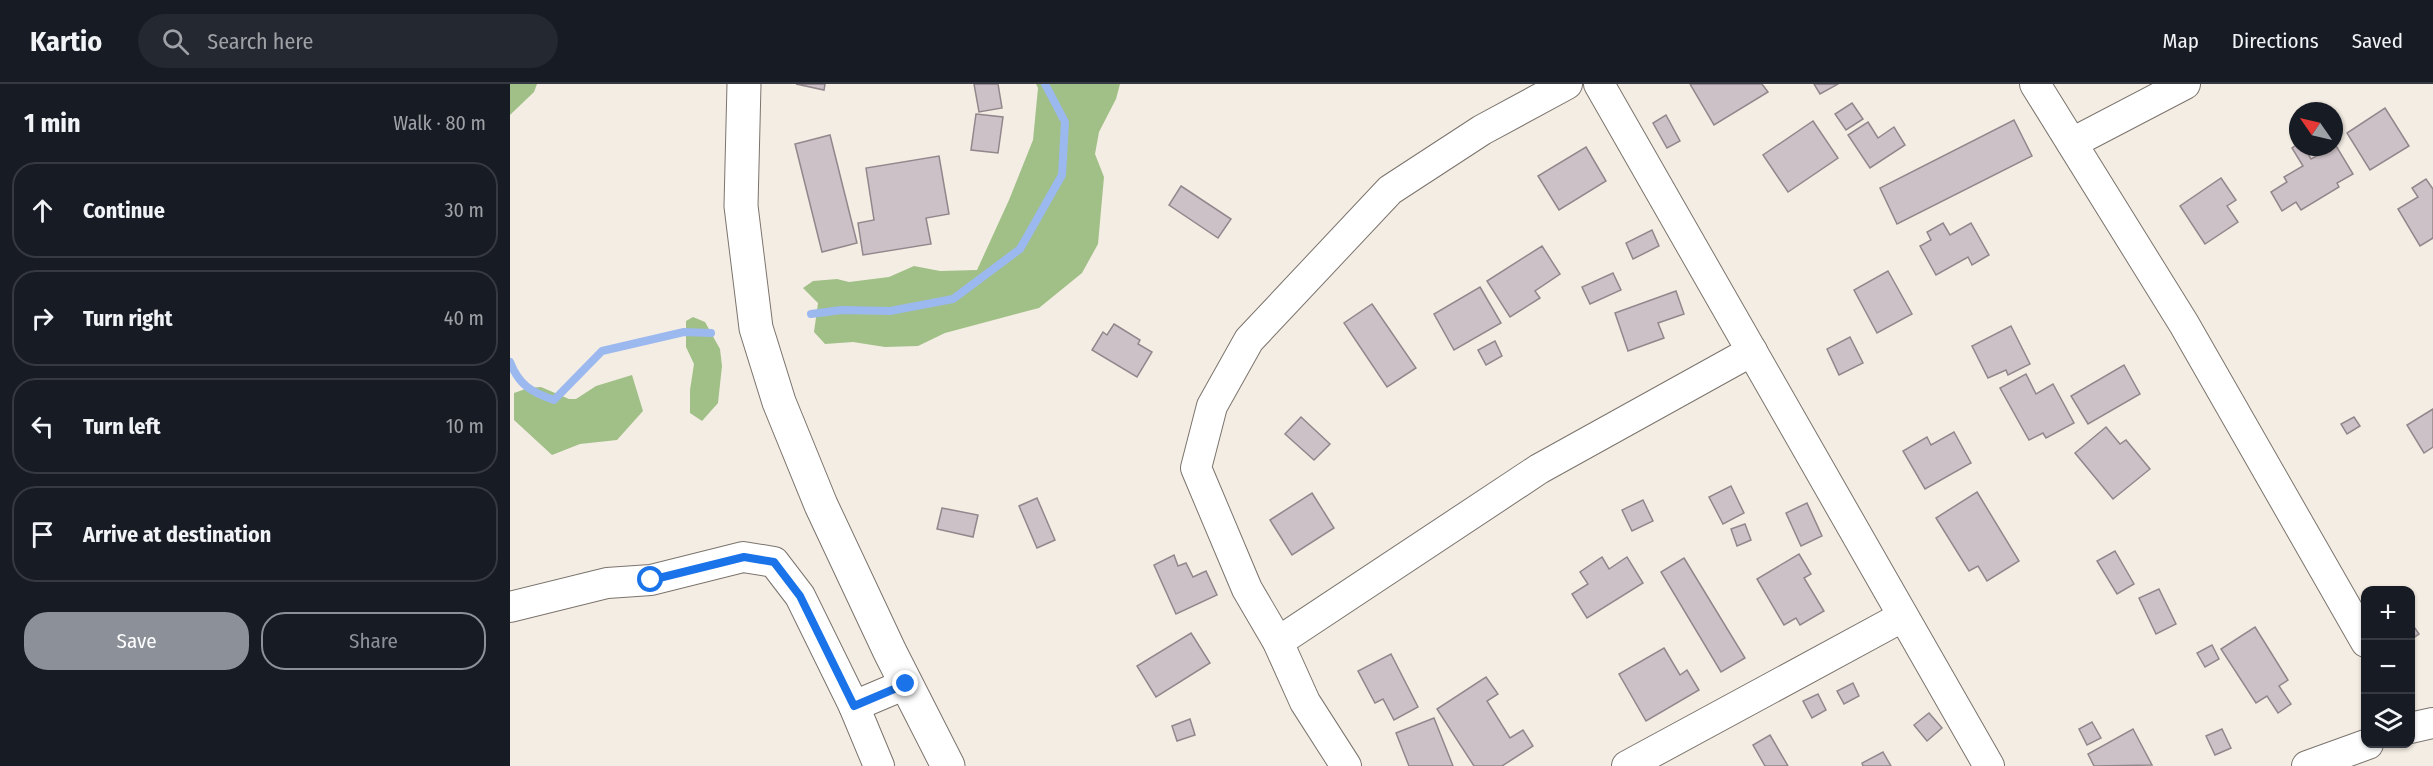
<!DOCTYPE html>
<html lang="en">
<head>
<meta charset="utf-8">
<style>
  :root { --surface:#171b24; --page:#242831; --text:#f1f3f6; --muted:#9ea1a6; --line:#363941; --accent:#8c9099 }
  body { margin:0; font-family:"Fira Sans Condensed",sans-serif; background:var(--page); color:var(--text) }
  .controls { position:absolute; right:18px; bottom:18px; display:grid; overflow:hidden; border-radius:12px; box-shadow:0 2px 4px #0004 }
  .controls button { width:54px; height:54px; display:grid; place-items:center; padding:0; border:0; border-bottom:2px solid var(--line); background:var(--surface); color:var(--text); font:30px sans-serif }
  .compass { position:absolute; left:1779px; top:18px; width:54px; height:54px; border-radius:50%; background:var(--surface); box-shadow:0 2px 4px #0004; rotate:304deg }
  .stop { position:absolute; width:18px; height:18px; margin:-14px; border:4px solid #1a73e8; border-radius:50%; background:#fff }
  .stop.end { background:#1a73e8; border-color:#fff; box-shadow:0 2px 6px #0008 }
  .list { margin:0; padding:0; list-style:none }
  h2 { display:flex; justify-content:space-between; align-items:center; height:78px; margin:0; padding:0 24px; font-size:26px }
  h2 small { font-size:20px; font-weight:400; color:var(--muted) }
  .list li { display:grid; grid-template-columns:39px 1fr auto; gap:18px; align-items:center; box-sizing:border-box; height:96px; margin:0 12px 12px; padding:0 12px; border:2px solid var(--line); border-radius:24px }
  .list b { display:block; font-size:22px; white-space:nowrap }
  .list em { font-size:20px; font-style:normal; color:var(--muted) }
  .actions { display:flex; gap:12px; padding:18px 24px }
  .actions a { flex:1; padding:14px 0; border:2px solid var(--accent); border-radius:24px; text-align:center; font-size:21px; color:var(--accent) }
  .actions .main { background:var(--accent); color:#fff }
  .icon { flex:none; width:33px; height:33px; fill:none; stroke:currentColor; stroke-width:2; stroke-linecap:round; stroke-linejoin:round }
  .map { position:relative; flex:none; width:1923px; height:682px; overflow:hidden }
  header { display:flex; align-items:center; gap:36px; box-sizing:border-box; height:84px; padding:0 30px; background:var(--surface); border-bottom:2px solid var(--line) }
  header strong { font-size:28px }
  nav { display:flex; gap:33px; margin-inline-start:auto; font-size:21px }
  .search { width:420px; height:54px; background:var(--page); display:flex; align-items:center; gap:15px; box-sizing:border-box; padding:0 21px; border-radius:33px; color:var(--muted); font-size:22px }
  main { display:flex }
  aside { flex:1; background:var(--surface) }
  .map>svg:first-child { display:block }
  .forest { fill:#a1c087 }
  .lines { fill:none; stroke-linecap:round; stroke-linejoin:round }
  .stream { stroke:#9bb8ef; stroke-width:8 }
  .building { fill:#ccc1c6; stroke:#92878c; stroke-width:1.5 }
  .minor-casing { stroke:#7b746d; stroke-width:32 }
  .secondary-casing { stroke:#7b746d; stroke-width:35 }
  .minor { stroke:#fff; stroke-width:30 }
  .secondary { stroke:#fff; stroke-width:33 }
  .route { stroke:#1a73e8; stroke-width:8 }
</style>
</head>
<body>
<header>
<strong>Kartio</strong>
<div class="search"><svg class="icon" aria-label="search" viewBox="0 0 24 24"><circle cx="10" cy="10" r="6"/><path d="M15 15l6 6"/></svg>Search here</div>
<nav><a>Map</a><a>Directions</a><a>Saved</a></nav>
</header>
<main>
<aside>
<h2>1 min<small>Walk · 80 m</small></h2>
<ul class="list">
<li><svg class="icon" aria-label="ahead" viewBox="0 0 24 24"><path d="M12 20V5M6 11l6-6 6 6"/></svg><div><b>Continue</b></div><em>30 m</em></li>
<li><svg class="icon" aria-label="right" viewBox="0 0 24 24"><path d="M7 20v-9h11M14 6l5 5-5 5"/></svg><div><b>Turn right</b></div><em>40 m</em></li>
<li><svg class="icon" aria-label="left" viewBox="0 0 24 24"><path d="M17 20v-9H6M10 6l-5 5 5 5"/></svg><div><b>Turn left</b></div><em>10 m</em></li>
<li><svg class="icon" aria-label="arrive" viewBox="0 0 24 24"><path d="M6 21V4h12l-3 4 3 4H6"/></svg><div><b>Arrive at destination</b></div></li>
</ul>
<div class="actions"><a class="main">Save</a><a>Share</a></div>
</aside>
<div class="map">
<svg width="1923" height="682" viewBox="0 0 1923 682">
  <rect width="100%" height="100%" fill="#f4ede4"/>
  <g class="forest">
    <path d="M 0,0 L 27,0 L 24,8 L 0,31 Z"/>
    <path d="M 526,0 L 610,0 L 606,15 L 589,48 L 585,70 L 594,93 L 588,160 L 572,189 L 529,224 L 435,249 L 408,262 L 375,263 L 343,258 L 315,260 L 304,248 L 308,219 L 293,204 L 303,197 L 327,195 L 339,198 L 379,193 L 404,182 L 430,187 L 467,186 L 499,116 L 523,56 L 528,4 Z"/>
    <path d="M 183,233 L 195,238 L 210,265 L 212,282 L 208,319 L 192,337 L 180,329 L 180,306 L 184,280 L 176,263 L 176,237 Z"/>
    <path d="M 122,291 L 133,327 L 107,356 L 70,360 L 42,371 L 4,336 L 4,309 L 18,304 L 31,303 L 59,315 L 66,315 L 86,302 Z"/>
  </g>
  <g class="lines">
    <g class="stream">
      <path d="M 301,230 L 332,226 L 380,227 L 443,215 L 510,165 L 552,91 L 555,38 L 535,0"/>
      <path d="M 0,278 C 9,301 21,308 44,316 L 92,267 L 174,248 L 201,249"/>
    </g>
  </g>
  <g class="building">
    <path d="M 286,0 L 315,0 L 314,6 Z"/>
    <path d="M 464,0 L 488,0 L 492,24 L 469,28 Z"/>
    <path d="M 1180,0 L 1252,0 L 1258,8 L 1204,41 Z"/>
    <path d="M 1304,0 L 1328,0 L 1310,10 Z"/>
    <path d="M 1342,19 L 1353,35 L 1336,46 L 1325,30 Z"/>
    <path d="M 1875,24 L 1899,62 L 1860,86 L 1837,49 Z"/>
    <path d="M 466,30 L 493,33 L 488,69 L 461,66 Z"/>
    <path d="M 1156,31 L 1170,57 L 1157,64 L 1143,39 Z"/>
    <path d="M 1504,36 L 1522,72 L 1387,140 L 1370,104 Z"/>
    <path d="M 1303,37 L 1328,74 L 1278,108 L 1253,71 Z"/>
    <path d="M 1358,38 L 1368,54 L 1384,43 L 1395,61 L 1360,84 L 1338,51 Z"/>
    <path d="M 320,51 L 347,159 L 312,168 L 285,60 Z"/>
    <path d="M 1788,60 L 1788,63 L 1794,63 L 1801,75 L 1824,63 L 1825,60 L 1843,90 L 1827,99 L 1829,103 L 1791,126 L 1786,118 L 1772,127 L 1761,108 L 1777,98 L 1774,93 L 1793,82 L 1782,64 Z"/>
    <path d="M 1076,63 L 1096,97 L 1049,126 L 1028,92 Z"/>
    <path d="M 429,72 L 439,130 L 416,134 L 421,160 L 353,171 L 348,139 L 364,136 L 356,84 Z"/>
    <path d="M 1711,94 L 1726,116 L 1717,122 L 1728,138 L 1695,160 L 1670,122 Z"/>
    <path d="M 1916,95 L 1923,105 L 1923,154 L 1910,162 L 1888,125 L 1908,113 L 1902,104 Z"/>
    <path d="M 671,102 L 721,135 L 708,154 L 659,121 Z"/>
    <path d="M 1433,139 L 1440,151 L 1461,139 L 1479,171 L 1462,181 L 1458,173 L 1426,191 L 1410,162 L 1421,156 L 1417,148 Z"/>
    <path d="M 1142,146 L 1149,162 L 1123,175 L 1116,159 Z"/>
    <path d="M 1032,162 L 1050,190 L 1025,207 L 1030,214 L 1000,233 L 977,197 Z"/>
    <path d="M 1378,187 L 1402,230 L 1367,249 L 1344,206 Z"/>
    <path d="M 1103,189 L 1111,206 L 1080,220 L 1072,203 Z"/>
    <path d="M 970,203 L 991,239 L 944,266 L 924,230 Z"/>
    <path d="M 1166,207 L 1174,230 L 1148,239 L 1154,254 L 1118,267 L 1105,229 Z"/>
    <path d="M 862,220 L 906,284 L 877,303 L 834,239 Z"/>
    <path d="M 604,240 L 630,256 L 628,260 L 642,268 L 627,293 L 582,266 L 593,248 L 597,251 Z"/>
    <path d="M 1501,242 L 1520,280 L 1498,291 L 1496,286 L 1478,294 L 1462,262 Z"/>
    <path d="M 1340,253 L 1353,279 L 1329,291 L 1317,265 Z"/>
    <path d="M 985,257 L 992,272 L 976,281 L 968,266 Z"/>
    <path d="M 1614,281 L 1630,310 L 1578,340 L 1561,312 Z"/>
    <path d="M 1516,290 L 1526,310 L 1543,300 L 1564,339 L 1536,354 L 1533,349 L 1519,356 L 1490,304 Z"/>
    <path d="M 1923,325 L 1923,363 L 1914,369 L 1897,341 Z"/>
    <path d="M 791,333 L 820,360 L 804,376 L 775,350 Z"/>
    <path d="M 1844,333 L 1850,342 L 1837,350 L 1831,340 Z"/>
    <path d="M 1596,343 L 1610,360 L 1616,356 L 1640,385 L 1603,415 L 1565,369 Z"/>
    <path d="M 1444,348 L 1461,379 L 1415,405 L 1393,367 L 1417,353 L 1421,361 Z"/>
    <path d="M 1221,402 L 1234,429 L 1213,440 L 1199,413 Z"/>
    <path d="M 1467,408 L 1509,477 L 1477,497 L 1468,482 L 1459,487 L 1426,434 Z"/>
    <path d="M 802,409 L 824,444 L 782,471 L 760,436 Z"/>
    <path d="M 527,414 L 545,456 L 527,464 L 509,422 Z"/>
    <path d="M 1133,416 L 1143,437 L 1122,447 L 1112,426 Z"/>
    <path d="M 1297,419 L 1312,452 L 1291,462 L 1276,429 Z"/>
    <path d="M 432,424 L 468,431 L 463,453 L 427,445 Z"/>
    <path d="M 1235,440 L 1241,456 L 1227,462 L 1221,445 Z"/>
    <path d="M 1605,467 L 1624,500 L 1607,510 L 1587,477 Z"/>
    <path d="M 1289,470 L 1301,490 L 1294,494 L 1314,527 L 1290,541 L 1286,534 L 1274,541 L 1247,495 Z"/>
    <path d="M 664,471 L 668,482 L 676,479 L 683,493 L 696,487 L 707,511 L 666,530 L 644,481 Z"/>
    <path d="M 1092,473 L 1099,485 L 1117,473 L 1133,499 L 1077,534 L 1062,510 L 1078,500 L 1070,488 Z"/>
    <path d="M 1174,474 L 1235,574 L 1211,588 L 1151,488 Z"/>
    <path d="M 1649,505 L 1666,540 L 1646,550 L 1629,514 Z"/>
    <path d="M 1900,537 L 1909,550 L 1900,556 Z"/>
    <path d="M 1745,543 L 1778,596 L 1769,602 L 1781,620 L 1768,629 L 1757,612 L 1746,619 L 1711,565 Z"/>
    <path d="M 681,549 L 700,579 L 646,613 L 627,582 Z"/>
    <path d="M 1702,561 L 1709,575 L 1695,583 L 1687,569 Z"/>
    <path d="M 1154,564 L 1170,591 L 1177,586 L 1189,606 L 1136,637 L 1109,590 Z"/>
    <path d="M 881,570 L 908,623 L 884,636 L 873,615 L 865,619 L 848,587 Z"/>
    <path d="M 976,593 L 988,610 L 977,617 L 1000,654 L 1013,646 L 1023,662 L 992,682 L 964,682 L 927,625 Z"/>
    <path d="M 1343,599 L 1349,612 L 1334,620 L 1327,607 Z"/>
    <path d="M 1308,610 L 1316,626 L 1302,634 L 1293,617 Z"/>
    <path d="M 1419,629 L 1432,644 L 1417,657 L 1404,641 Z"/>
    <path d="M 924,634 L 943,682 L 899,682 L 886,649 Z"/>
    <path d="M 680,635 L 685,651 L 667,657 L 662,642 Z"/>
    <path d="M 1582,638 L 1591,654 L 1577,661 L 1569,645 Z"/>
    <path d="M 1623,645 L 1642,681 L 1584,682 L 1578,670 Z"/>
    <path d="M 1712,645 L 1721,664 L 1705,671 L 1696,652 Z"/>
    <path d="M 1260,651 L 1278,682 L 1255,682 L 1243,661 Z"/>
    <path d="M 1373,668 L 1381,682 L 1353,682 L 1352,679 Z"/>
  </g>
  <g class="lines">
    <defs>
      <g id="minor">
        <path d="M 1089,0 L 1479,682"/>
        <path d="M 1525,0 L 1674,240 L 1856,558"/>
        <path d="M 1562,59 L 1675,0"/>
        <path d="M 0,523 L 97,499 L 141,496 L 233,473 L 264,478 L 290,512 L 344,622 L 369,682"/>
        <path d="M 768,558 L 1029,385 L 1242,267"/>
        <path d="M 344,622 L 396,600"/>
        <path d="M 1900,644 L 1923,639"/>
        <path d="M 836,682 L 795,618 L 768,558 L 737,505 L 686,384 L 702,322 L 739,256 L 880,106 L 972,46 L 1057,0"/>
        <path d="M 1117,682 L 1392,533"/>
        <path d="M 1797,682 L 1858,660"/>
      </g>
      <path id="secondary" d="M 234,0 L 231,122 L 246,244 L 269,318 L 311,421 L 380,568 L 438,682"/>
    </defs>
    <use href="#minor" class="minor-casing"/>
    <use href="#secondary" class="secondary-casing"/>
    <use href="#minor" class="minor"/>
    <use href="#secondary" class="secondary"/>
  </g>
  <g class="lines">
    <path class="route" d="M 141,496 L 234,473 L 264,478 L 290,512 L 344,622 L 396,600"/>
  </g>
</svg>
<div class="controls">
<button>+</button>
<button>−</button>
<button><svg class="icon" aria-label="layers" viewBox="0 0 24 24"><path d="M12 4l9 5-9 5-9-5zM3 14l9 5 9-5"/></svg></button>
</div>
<svg class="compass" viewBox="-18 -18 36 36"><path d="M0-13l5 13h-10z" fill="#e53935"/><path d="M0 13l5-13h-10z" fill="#9ea1a6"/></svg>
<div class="stop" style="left:141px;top:496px"></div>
<div class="stop end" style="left:396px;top:600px"></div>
</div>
</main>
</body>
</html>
